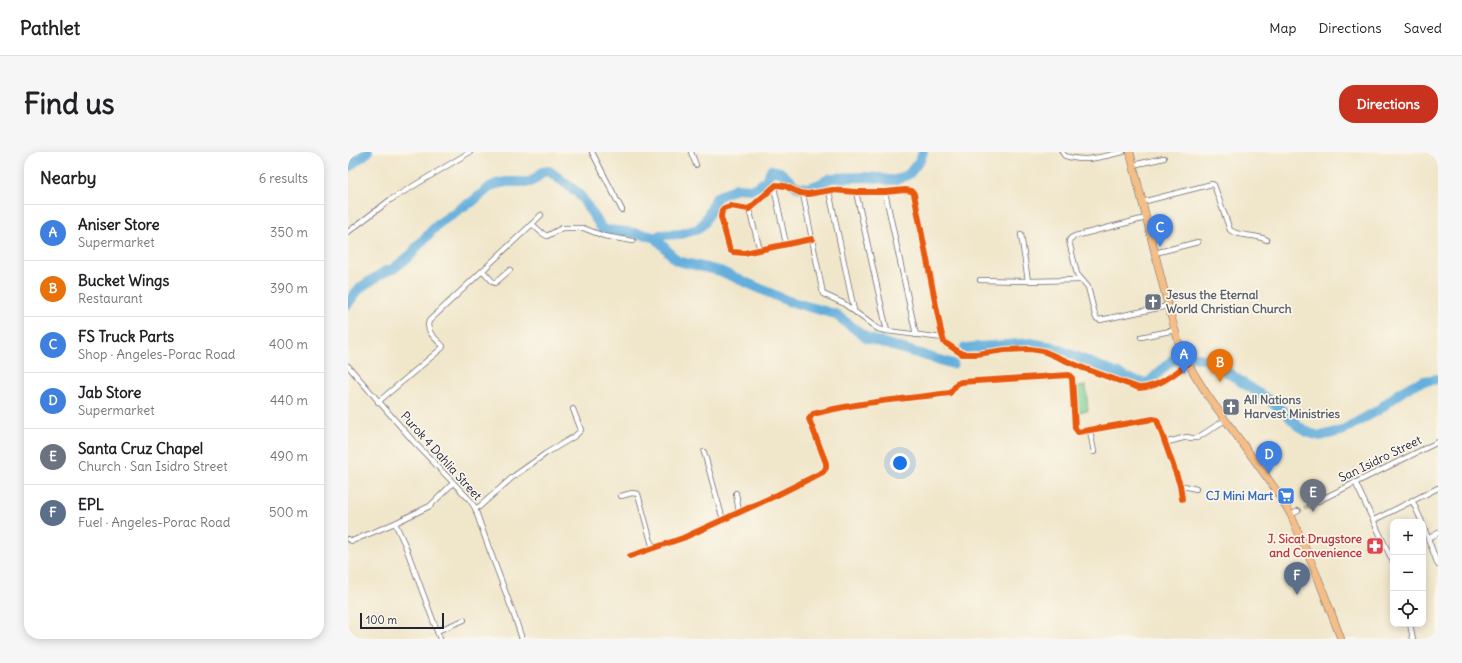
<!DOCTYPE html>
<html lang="en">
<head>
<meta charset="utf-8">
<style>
  :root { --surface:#fff; --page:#f6f6f6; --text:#202124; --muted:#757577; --line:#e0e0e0; --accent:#c8321e }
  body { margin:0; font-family:Delius,sans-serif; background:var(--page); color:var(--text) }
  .controls { position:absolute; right:12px; bottom:12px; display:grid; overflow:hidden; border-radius:8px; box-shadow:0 2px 10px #0003 }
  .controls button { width:36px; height:36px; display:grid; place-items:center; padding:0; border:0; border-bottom:1px solid var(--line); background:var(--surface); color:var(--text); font:20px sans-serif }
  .scale { position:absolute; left:12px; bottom:10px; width:84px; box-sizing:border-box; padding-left:4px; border:2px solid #22223b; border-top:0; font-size:11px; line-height:14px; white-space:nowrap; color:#22223b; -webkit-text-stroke:3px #fbf7ec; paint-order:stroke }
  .you { position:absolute; left:552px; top:311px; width:14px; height:14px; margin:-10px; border:3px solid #fff; border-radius:50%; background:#1a73e8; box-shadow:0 0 0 6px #1a73e833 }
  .badge { display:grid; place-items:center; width:26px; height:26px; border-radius:50%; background:var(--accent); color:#fff; font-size:13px; font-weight:700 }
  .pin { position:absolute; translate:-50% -33px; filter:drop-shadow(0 1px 2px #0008) }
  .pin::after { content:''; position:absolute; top:21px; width:14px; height:12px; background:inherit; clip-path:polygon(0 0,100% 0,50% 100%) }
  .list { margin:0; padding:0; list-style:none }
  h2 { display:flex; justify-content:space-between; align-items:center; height:52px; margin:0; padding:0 16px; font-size:17px }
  h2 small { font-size:13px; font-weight:400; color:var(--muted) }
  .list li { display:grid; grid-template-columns:26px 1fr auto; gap:12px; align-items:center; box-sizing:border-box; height:56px; padding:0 16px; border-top:1px solid var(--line) }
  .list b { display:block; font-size:15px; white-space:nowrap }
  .list p { margin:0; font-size:13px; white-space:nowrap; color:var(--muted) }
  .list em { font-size:13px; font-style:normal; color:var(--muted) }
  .icon { flex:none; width:22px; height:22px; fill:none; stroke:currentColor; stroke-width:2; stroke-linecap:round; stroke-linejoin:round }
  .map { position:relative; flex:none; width:1090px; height:487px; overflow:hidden; border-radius:16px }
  header { display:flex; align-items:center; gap:24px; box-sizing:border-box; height:56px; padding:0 20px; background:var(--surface); border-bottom:1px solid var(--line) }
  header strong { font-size:19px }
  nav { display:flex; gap:22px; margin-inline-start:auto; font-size:14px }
  .intro { display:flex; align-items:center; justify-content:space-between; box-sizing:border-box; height:96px; padding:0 24px }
  h1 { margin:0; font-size:28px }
  .button { padding:10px 18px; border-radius:16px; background:var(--accent); color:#fff; font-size:14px; font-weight:700 }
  main { display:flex; gap:24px; padding:0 24px }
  aside { flex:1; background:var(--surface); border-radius:16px; box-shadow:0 2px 10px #0003 }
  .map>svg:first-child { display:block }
  .green { fill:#7acc8e; stroke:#4e7764 }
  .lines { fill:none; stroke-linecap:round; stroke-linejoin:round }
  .river { stroke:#64aedc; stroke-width:10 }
  .street-tunnel { stroke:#c7bfad; stroke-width:4.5; stroke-dasharray:4.5 2; stroke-linecap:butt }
  .street-casing { stroke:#6a676d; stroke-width:6 }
  .primary-casing { stroke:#6a676d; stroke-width:8 }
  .street { stroke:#fff; stroke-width:4.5 }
  .primary { stroke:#f6be87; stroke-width:7 }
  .cycleway-casing { stroke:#fbf7ec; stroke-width:8 }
  .cycleway { stroke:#e8590c; stroke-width:6 }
  .labels { text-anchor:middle; stroke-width:3.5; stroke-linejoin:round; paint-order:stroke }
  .worship-label { font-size:12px; font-weight:bold; fill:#5b616d; stroke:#fbf7ec; text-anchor:start }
  .street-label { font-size:12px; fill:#22223b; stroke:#fbf7ec }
  .shop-label { font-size:12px; font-weight:bold; fill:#366cbe; stroke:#fbf7ec; text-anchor:end }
  .health-label { font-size:12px; font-weight:bold; fill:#be3a42; stroke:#fbf7ec; text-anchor:end }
</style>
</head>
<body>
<header>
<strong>Pathlet</strong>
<nav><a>Map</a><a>Directions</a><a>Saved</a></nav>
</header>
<div class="intro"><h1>Find us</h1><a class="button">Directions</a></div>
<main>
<aside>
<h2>Nearby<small>6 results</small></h2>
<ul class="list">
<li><span class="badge" style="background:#3f7fe0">A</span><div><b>Aniser Store</b><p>Supermarket</p></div><em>350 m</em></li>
<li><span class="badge" style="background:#e8710a">B</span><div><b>Bucket Wings</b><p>Restaurant</p></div><em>390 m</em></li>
<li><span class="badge" style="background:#3f7fe0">C</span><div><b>FS Truck Parts</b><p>Shop · Angeles-Porac Road</p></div><em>400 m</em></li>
<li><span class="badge" style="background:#3f7fe0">D</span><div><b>Jab Store</b><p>Supermarket</p></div><em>440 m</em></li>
<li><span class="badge" style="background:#6b7280">E</span><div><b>Santa Cruz Chapel</b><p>Church · San Isidro Street</p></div><em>490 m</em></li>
<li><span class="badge" style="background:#5c6f8a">F</span><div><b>EPL</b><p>Fuel · Angeles-Porac Road</p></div><em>500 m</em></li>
</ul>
</aside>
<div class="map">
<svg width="1090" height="487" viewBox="0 0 1090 487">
  <rect width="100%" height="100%" fill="#fbf7ec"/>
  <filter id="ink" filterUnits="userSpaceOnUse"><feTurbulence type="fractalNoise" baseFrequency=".025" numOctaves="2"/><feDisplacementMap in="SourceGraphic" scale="8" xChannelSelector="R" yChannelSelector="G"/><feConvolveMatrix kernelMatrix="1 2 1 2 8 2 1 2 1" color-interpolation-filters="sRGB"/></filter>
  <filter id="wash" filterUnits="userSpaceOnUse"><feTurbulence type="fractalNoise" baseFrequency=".012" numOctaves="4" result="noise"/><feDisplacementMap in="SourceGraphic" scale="16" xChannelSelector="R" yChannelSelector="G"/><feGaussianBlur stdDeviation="0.9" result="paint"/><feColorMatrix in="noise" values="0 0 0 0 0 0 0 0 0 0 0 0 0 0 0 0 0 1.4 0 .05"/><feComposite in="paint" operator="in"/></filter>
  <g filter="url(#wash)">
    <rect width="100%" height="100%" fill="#f0e6ca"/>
    <path class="green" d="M 738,234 L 740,259 L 727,260 L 725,236 Z"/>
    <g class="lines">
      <g class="river">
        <path d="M 0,15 L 20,0"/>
        <path d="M 308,86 L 329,109 L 372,119 L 440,149 L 487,162 L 519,186 L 605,212"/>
        <path d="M 0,152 L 7,141 L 16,133 L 38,119 L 45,117 L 64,102 L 67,97 L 90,72 L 116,54 L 124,50 L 142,35 L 148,32 L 158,30 L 182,30 L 188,26 L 194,20 L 201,19 L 229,40 L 234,46 L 255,78 C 271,79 293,80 308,86 L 312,83 L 333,82 L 350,77 L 356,71 L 369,45 L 388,36 L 404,37 L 413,33 L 418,28 L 423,18 L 432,20 L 449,35 L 461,36 L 472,32 L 483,26 L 515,25 L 532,26 L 540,28 L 548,28 L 561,22 L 572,8 L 575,0"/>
        <path d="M 617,196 L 683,191 L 705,195 L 787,229 L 800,231 L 823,209 L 835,203 L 861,208 L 919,247 L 939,262 L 950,274 L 961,281 L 972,284 L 993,279 L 1029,259 L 1053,240 L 1065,233 L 1076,229 L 1090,227"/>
      </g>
    </g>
  </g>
  <g filter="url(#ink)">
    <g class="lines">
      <path class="street-tunnel" d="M 950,359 L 962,353"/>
      <defs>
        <g id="street">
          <path d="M 244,0 L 274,58"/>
          <path d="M 343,0 L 348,13"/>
          <path d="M 714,0 L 717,4 C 737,11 756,4 775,0"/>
          <path d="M 785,13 L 816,6"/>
          <path d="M 426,35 L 438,92"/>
          <path d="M 481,39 L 506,158"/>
          <path d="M 508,40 L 539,179"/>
          <path d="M 537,40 L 568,183"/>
          <path d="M 455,42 L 475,142 L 495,151 L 530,177 L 539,179 L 595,186"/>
          <path d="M 794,50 L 864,32 L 866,33 L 882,78 C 890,85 908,82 919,88"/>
          <path d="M 401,57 L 412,98"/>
          <path d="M 798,66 L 727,84 L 723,86 L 721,89 L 729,122 L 740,135 L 747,163 L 748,166 L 752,168 L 820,154"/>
          <path d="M 184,72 L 194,81 L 199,84 L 214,76 L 235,76 L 256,84 L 285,89"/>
          <path d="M 0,80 L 42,48 L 122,0"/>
          <path d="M 673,82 L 680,129 L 733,128"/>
          <path d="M 464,87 L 396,101 L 385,100 L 382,98 L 373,65 L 374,58 L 376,56 L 382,54 L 401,57 L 428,33 L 437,34 L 452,41 L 460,42 L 484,38 L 508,40 L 537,40 L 557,38 L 564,39 L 566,42 L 593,179 L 596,190 L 614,202 L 629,202 L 657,198 L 682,197 L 695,199 L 735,216 L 791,236 C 811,235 825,223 841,211"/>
          <path d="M 807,101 L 850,90"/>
          <path d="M 135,119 L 144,129 L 147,131 L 162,118"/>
          <path d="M 632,128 L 680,129"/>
          <path d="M 793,185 L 827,178"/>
          <path d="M 0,214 L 66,290 L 122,348 L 127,356 C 141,400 160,443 174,487"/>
          <path d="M 30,250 L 94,196 L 95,194 C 88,187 77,179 81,169 L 184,72 L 193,63"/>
          <path d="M 742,279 L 746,300"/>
          <path d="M 816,291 L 839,285 L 843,286 L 849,286 L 877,268"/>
          <path d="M 356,300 L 375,368"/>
          <path d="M 1007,330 L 1045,410"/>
          <path d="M 832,333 L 848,337"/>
          <path d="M 388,341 L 391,361"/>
          <path d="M 273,344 L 284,341 L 290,342 L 305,397"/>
          <path d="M 1064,348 L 1074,370"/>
          <path d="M 962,353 L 1090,290"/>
          <path d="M 127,356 L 131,355 L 166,324 L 197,302 L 227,284 L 233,278 L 225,257"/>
          <path d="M 943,363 L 950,359"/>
          <path d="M 1026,368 L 1090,336"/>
          <path d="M 47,371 L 57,393 L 92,487"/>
          <path d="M 1075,373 L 1090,413"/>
          <path d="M 1081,386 L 1090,381"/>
          <path d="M 0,387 L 4,389 L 47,371 L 82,354 L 105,331"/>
          <path d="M 282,404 L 335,386 L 429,343 L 475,320 L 478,316 L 478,311 L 461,267 L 465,262 C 509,250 556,247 602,241 L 609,232 L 613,230 L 721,223 L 724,226 L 727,276 L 730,280 L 805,267 L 809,268 L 832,333 L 834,347"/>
          <path d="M 1062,472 L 1065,487"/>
          <path d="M 89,479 L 116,468"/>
          <path d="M 0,486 L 0,487"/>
        </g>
        <path id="primary" d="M 782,0 L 820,154 L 832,195 L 845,220 L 860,244 L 928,338 L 943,363 L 970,426 L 993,487"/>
      </defs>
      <use href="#street" class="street-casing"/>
      <use href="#primary" class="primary-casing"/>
      <use href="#street" class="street"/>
      <use href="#primary" class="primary"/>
      <defs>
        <g id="cycleway">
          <path d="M 464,87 L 396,101 L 385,100 L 382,98 L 373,65 L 374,58 L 376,56 L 382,54 L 401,57 L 428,33 L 437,34 L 452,41 L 460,42 L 484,38 L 508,40 L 537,40 L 557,38 L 564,39 L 566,42 L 593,179 L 596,190 L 614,202 L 629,202 L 657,198 L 682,197 L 695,199 L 735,216 L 791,236 C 811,235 825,223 841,211"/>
          <path d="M 282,404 L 335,386 L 429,343 L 475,320 L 478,316 L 478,311 L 461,267 L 465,262 C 509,250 556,247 602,241 L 609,232 L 613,230 L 721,223 L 724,226 L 727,276 L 730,280 L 805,267 L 809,268 L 832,333 L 834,347"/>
        </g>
      </defs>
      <use href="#cycleway" class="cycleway-casing"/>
      <use href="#cycleway" class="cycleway"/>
    </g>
  </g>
  <defs>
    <symbol id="church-square" viewBox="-11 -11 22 22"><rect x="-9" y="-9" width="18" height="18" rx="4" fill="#6b7280" stroke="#fbf7ec"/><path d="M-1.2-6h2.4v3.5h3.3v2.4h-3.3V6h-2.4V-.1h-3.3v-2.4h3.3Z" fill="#fff"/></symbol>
    <symbol id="supermarket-square" viewBox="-11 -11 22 22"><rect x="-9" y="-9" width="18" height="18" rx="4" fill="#3f7fe0" stroke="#fbf7ec"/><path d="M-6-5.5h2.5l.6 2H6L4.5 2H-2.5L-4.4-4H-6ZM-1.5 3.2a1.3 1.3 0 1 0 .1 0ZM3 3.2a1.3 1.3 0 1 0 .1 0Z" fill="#fff"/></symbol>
    <symbol id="pharmacy-square" viewBox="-11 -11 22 22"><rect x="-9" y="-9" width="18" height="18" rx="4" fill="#e0444e" stroke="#fbf7ec"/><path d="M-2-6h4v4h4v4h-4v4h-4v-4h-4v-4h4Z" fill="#fff"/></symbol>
  </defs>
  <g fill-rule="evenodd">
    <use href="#church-square" x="795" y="140" width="20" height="20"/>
    <use href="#church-square" x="873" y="245" width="20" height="20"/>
    <use href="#supermarket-square" x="928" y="334" width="20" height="20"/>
    <use href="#pharmacy-square" x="1017" y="384" width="20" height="20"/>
  </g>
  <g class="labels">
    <g class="worship-label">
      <text x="818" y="147">Jesus the Eternal<tspan x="818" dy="14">World Christian Church</tspan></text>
      <text x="896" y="252">All Nations<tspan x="896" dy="14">Harvest Ministries</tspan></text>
    </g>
    <g class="street-label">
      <text transform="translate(93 304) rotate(48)" y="4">Purok 4 Dahlia Street</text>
      <text transform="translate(1032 307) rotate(-26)" y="4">San Isidro Street</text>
    </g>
    <g class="shop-label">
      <text x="925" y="348">CJ Mini Mart</text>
    </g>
    <g class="health-label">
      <text x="1014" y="391">J. Sicat Drugstore<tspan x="1014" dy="14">and Convenience</tspan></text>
    </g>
  </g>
</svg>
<div class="controls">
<button>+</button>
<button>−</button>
<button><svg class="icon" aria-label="locate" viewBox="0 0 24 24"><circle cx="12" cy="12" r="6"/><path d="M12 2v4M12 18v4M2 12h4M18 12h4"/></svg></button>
</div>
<div class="scale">100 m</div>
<div class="you"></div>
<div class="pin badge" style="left:836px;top:222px;background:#3f7fe0">A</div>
<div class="pin badge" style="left:872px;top:230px;background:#e8710a">B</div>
<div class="pin badge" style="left:812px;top:95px;background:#3f7fe0">C</div>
<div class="pin badge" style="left:921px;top:322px;background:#3f7fe0">D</div>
<div class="pin badge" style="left:965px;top:360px;background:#6b7280">E</div>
<div class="pin badge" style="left:949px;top:443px;background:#5c6f8a">F</div>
</div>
</main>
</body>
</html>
